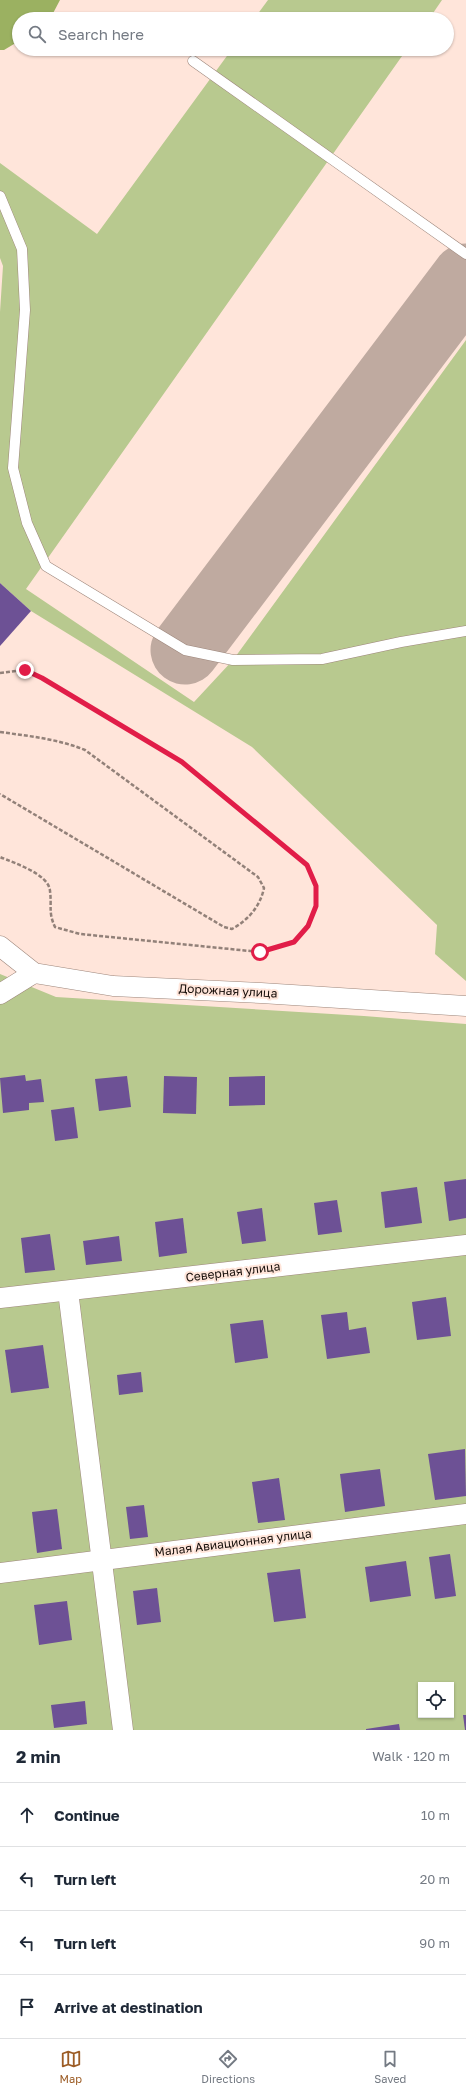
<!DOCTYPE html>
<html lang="en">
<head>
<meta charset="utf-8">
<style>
  :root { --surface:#fff; --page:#f6f6f7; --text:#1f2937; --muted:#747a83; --line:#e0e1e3; --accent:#9c5c25 }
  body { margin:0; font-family:"Golos Text",sans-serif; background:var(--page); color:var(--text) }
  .controls { position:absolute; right:12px; bottom:12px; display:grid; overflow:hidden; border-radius:0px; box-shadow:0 1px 3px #0004 }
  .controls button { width:36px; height:36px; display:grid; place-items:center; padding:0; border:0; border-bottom:1px solid var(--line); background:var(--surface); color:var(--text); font:20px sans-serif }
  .stop { position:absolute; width:12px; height:12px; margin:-9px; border:3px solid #e11d48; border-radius:50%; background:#fff }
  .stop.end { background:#e11d48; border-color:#fff; box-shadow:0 1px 4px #0008 }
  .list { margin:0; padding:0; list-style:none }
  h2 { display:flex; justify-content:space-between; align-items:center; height:52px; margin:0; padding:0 16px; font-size:17px }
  h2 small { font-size:13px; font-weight:400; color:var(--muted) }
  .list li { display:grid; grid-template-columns:26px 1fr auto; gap:12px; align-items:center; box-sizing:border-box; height:64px; padding:0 16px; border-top:1px solid var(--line) }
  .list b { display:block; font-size:15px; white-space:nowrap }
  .list em { font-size:13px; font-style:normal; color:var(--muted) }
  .icon { flex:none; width:22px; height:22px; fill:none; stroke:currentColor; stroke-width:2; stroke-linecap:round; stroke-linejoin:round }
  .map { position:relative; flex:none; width:466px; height:1730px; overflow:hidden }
  .search { position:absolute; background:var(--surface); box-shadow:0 1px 3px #0004; left:12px; right:12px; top:12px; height:44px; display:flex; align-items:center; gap:10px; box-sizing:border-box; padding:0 14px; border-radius:22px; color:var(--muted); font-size:15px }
  .sheet { height:308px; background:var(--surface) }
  nav { display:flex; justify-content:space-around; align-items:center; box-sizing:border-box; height:56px; border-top:1px solid var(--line); background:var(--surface); font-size:11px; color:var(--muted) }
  nav a { display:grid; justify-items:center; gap:2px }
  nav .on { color:var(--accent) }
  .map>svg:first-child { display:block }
  .green { fill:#b8c98f; fill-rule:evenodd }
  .forest { fill:#9bb161 }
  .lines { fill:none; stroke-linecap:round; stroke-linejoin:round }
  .taxiway { stroke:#bfaaa0; stroke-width:69 }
  .building { fill:#6d5195 }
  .service-casing { stroke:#9d867b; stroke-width:11 }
  .minor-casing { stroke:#9d867b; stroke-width:21 }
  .path { stroke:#928179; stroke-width:2.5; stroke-dasharray:4 2; stroke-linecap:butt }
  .service { stroke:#fff; stroke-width:10 }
  .minor { stroke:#fff; stroke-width:20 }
  .route { stroke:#e11d48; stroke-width:5 }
  .labels { text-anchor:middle; stroke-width:4; stroke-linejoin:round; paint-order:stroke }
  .street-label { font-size:12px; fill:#160e0a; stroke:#ffe5da }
</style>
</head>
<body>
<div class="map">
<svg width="466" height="1730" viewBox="0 0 466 1730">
  <rect width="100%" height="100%" fill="#ffe5da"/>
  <g class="green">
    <path d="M 268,0 L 442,0 L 429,19 L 254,19 Z"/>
    <path d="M 232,49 L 407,49 L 26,589 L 194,702 L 233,660 L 466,340 L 466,981 L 435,954 L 437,925 L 252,747 L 31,611 L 0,583 L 0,312 L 3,266 L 0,258 L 0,163 L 97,234 Z"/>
    <path d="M 0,974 L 56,997 L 364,1016 L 466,1024 L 466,1730 L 0,1730 ZM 421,1685 L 451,1685 L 451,1715 L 421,1715 Z"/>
  </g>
  <path class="forest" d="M 0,0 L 60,0 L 50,19 L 19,19 L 19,41 L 4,50 L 0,50 Z"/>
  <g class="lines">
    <path class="taxiway" d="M 185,650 L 466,278"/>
  </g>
  <g class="building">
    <path d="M 0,583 L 31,611 L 0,646 Z"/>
    <path d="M 25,1075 L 26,1081 L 41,1079 L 44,1102 L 29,1103 L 29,1110 L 3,1113 L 0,1078 Z"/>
    <path d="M 127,1076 L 131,1107 L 99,1111 L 95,1079 Z"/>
    <path d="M 164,1076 L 197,1077 L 196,1114 L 163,1113 Z"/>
    <path d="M 265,1076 L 265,1105 L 229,1106 L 229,1077 Z"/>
    <path d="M 74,1107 L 78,1138 L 55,1141 L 51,1110 Z"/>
    <path d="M 466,1179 L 466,1218 L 449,1221 L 444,1182 Z"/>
    <path d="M 417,1187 L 422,1223 L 385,1228 L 381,1192 Z"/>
    <path d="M 337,1200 L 342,1232 L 318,1235 L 314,1203 Z"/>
    <path d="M 262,1208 L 266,1241 L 242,1244 L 237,1212 Z"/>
    <path d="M 183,1218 L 187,1253 L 159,1257 L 155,1222 Z"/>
    <path d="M 50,1234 L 55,1270 L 25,1273 L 21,1238 Z"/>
    <path d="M 119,1236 L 122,1261 L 86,1265 L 83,1241 Z"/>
    <path d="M 446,1297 L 451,1336 L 417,1340 L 412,1302 Z"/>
    <path d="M 347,1312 L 349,1330 L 366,1327 L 370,1353 L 327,1359 L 321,1315 Z"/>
    <path d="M 263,1320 L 268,1358 L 235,1363 L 230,1324 Z"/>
    <path d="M 43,1345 L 49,1388 L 11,1393 L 5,1350 Z"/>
    <path d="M 141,1372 L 143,1392 L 119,1395 L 117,1375 Z"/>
    <path d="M 465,1449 L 466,1496 L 435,1500 L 428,1454 Z"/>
    <path d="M 380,1469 L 385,1506 L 345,1512 L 340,1474 Z"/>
    <path d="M 279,1478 L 285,1520 L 258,1523 L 252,1482 Z"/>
    <path d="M 144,1505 L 148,1537 L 130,1539 L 126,1507 Z"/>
    <path d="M 57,1509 L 62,1549 L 37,1553 L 32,1512 Z"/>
    <path d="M 450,1554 L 456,1596 L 435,1599 L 429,1557 Z"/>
    <path d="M 406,1561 L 411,1596 L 370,1602 L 365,1567 Z"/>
    <path d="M 300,1569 L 306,1618 L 274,1622 L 267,1573 Z"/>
    <path d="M 157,1588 L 161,1622 L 137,1625 L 133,1591 Z"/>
    <path d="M 67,1601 L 72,1640 L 39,1645 L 34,1605 Z"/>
    <path d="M 85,1701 L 87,1724 L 54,1728 L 51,1705 Z"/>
    <path d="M 463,1715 L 466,1715 L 466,1730 L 465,1730 Z"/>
    <path d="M 399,1724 L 400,1730 L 366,1730 L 366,1729 Z"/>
  </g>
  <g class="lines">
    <defs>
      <g id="service">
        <path d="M 193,61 L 466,254"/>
        <path d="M 0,196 L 22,249 L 25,310 L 13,468 L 27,523 L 46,566 L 185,650 L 233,660 L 322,659 L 401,642 L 466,631"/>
      </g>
      <g id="minor">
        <path d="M 0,946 L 34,973 L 113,986 L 261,993 L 466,1006"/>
        <path d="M 0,994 L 34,973"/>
        <path d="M 68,1291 L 123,1730"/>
        <path d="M 0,1298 L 466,1245"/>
        <path d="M 0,1573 L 466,1514"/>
      </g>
    </defs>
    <use href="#service" class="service-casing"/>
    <use href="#minor" class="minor-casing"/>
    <g class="path">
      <path d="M 0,673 L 25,670 L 42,678 L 182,762 L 307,865 L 316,886 L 316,906 L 308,926 L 294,942 L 260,952 L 80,934 L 55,927 C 48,912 52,907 50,891 C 49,874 14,863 0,857"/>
      <path d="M 0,732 C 29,736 58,739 85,750 L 258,877 L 264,888 C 260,907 248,920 232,929 L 224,927 L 0,794"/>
    </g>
    <use href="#service" class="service"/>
    <use href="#minor" class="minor"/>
  </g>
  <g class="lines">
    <path class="route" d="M 25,670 L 42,678 L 182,762 L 307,865 L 316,886 L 316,906 L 308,926 L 294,942 L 260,952"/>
  </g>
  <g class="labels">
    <g class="street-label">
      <text transform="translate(228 991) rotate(3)" y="4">Дорожная улица</text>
      <text transform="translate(233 1272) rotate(-7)" y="4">Северная улица</text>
      <text transform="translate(233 1543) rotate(-7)" y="4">Малая Авиационная улица</text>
    </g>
  </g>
</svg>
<div class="controls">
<button><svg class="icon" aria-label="locate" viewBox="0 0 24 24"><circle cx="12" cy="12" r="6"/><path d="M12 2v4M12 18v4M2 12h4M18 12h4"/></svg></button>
</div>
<div class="stop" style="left:260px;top:952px"></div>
<div class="stop end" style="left:25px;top:670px"></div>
<div class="search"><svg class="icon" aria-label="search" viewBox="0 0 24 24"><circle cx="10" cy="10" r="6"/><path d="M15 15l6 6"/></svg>Search here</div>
</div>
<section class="sheet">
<h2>2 min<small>Walk · 120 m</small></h2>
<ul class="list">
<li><svg class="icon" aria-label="ahead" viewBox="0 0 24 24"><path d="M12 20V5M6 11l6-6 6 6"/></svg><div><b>Continue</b></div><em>10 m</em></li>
<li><svg class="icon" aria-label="left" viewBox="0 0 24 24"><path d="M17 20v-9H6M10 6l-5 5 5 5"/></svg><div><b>Turn left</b></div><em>20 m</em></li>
<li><svg class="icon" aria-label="left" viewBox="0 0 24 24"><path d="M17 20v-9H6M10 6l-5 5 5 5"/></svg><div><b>Turn left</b></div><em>90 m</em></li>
<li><svg class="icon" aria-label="arrive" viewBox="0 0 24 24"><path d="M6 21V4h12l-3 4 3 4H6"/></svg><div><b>Arrive at destination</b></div></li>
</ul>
</section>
<nav>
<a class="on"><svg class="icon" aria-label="map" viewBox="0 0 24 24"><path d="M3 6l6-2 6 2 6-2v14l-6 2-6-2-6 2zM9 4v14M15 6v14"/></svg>Map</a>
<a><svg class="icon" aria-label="directions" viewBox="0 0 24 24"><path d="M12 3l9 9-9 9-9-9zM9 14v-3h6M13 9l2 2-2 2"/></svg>Directions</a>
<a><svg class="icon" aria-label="saved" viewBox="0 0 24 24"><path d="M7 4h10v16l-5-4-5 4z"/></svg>Saved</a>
</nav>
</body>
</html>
